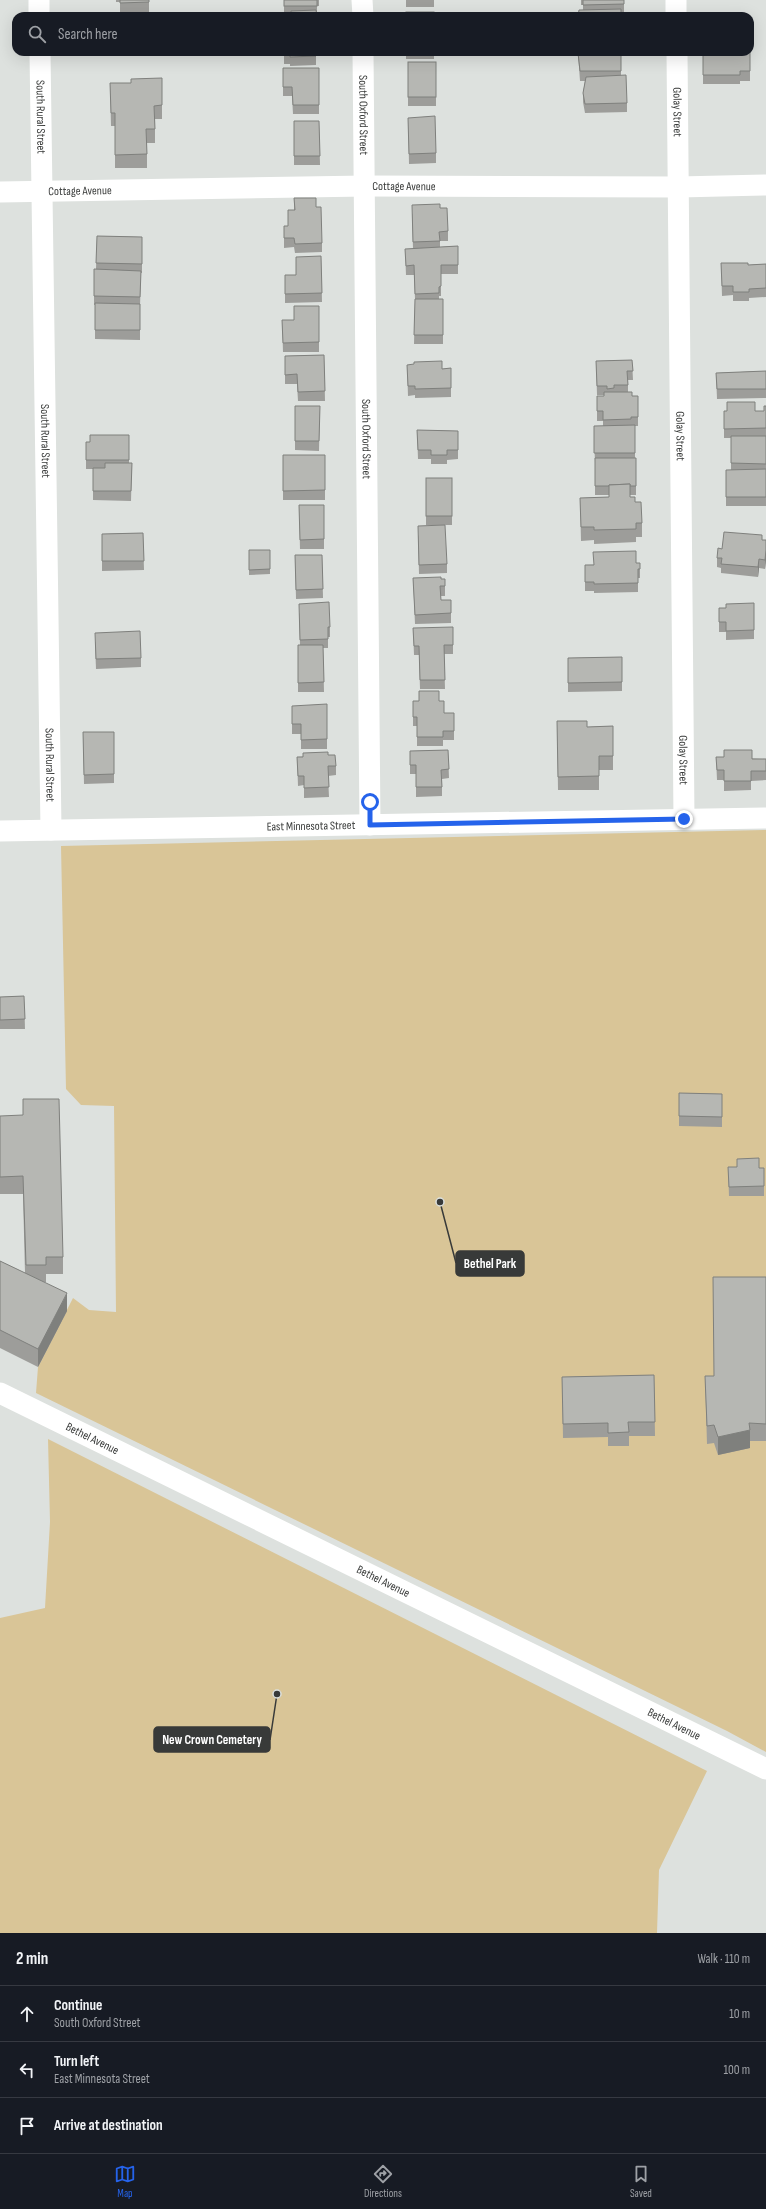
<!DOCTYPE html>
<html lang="en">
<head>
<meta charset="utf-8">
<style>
  :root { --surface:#171b24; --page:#242831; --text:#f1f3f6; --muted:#9ea1a6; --line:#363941; --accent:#2563eb }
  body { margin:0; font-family:"Sofia Sans Condensed",sans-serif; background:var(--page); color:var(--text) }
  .stop { position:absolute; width:12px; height:12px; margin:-9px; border:3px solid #2563eb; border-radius:50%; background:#fff }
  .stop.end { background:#2563eb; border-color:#fff; box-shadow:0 1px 4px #0008 }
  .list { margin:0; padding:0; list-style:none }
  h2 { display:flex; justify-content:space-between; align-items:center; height:52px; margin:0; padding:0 16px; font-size:17px }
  h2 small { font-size:13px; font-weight:400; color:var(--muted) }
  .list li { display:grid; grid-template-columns:26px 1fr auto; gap:12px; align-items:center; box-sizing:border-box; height:56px; padding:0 16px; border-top:1px solid var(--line) }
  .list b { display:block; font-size:15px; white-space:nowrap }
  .list p { margin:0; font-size:13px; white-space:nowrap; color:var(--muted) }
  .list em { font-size:13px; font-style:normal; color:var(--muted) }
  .icon { flex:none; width:22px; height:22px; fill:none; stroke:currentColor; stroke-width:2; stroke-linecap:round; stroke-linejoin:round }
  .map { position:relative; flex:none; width:766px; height:1933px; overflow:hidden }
  .search { position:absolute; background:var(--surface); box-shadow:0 4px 16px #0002; left:12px; right:12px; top:12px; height:44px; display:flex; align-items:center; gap:10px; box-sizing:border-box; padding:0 14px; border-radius:12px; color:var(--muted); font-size:15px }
  .sheet { height:220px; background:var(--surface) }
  nav { display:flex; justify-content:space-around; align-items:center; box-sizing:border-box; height:56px; border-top:1px solid var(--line); background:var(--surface); font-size:11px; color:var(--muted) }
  nav a { display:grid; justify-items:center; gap:2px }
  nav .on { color:var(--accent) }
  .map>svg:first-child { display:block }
  .green { fill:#d9c597 }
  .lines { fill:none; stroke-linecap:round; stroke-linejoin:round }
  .minor { stroke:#fff; stroke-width:21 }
  .wall { fill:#9d9d9a }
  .shaded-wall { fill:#7f807d }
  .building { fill:#b6b7b3; stroke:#7f807d }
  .route { stroke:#2563eb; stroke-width:5 }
  .labels { text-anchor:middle; stroke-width:3; stroke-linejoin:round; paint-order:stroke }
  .street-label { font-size:12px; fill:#383a39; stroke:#dde1de }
  .leader { fill:none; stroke:#383a39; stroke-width:1.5 }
  .callout-dot { fill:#383a39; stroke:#dde1de; stroke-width:1.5 }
  .callout { fill:#383a39; stroke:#383a39; stroke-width:1.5 }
  .callout-label { font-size:13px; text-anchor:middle; font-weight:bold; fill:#fff }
</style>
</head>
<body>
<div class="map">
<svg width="766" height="1933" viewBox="0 0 766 1933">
  <rect width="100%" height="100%" fill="#dde1de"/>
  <g class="green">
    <path d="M 766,830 L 766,1752 L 727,1731 L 36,1393 L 38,1367 L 73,1298 L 89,1310 L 116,1312 L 114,1106 L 81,1105 L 66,1089 L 61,846 Z"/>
    <path d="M 48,1439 L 707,1771 L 659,1870 L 657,1933 L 0,1933 L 0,1618 L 45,1608 L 50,1522 Z"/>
  </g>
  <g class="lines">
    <g class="minor">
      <path d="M 39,0 L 39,16"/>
      <path d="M 362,0 L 363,16"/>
      <path d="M 676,0 L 676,16"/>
      <path id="s1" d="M 40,52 L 51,830"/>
      <path id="s2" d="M 363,52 L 370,825"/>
      <path id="s3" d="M 677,52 L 684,819"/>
      <path id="s4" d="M 0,192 L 366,186 L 679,187 L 766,185"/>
      <path id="s5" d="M 0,831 L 766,818"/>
      <path id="s6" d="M 0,1393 L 766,1769"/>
    </g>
  </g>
  <g class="wall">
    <path d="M 116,0 L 149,0 L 149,12 L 120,12 L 120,2 L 116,2 Z"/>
    <path d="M 284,0 L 319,0 L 319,6 L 317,6 L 317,16 L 284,16 Z"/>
    <rect x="406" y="0" width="28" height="7"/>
    <path d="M 581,0 L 624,0 L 624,14 L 583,10 L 583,5 L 581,5 Z"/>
    <path d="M 750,43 L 750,81 L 740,81 L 740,84 L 703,84 L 703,52 L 750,52 Z"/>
    <path d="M 284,52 L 316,52 L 316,65 L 290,66 L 290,64 L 284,64 Z"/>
    <rect x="406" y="52" width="28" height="7"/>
    <path d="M 621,52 L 621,75 L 627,103 L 627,112 L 585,113 L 583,102 L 583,93 L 585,81 L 580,81 L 578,53 Z"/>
    <rect x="408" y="62" width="28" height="44"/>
    <path d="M 283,68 L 319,68 L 319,114 L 293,114 L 292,96 L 283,96 Z"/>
    <path d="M 162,78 L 162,119 L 155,119 L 155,143 L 147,143 L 147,168 L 115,168 L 115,126 L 111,126 L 110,83 L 131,83 Z"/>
    <path d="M 408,118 L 436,153 L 436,163 L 409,164 Z"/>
    <path d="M 294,121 L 319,121 L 320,165 L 294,165 Z"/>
    <path d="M 294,198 L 316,207 L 322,243 L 322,252 L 295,253 L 294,247 L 284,248 L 284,226 L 288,226 L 288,210 L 294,210 Z"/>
    <path d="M 440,208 L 448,231 L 448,241 L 440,241 L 440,247 L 458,246 L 458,274 L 441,274 L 441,296 L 439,296 L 439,299 L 443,299 L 443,344 L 414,344 L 415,299 L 414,275 L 406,275 L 405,249 L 413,249 L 412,214 Z"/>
    <path d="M 97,236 L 142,237 L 142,273 L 141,273 L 140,307 L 140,340 L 95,339 L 95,305 L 94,305 L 94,296 L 96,269 Z"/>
    <path d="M 321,256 L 322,302 L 285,303 L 285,275 L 296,275 Z"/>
    <path d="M 721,263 L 748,265 L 766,264 L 766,297 L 749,298 L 749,301 L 733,301 L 733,295 L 722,296 Z"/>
    <path d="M 319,306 L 319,352 L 283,352 L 282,320 L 294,320 Z"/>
    <path d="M 324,355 L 325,401 L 298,401 L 297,384 L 285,384 L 285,356 Z"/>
    <path d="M 632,360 L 633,380 L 628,380 L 628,392 L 632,396 L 638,396 L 638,426 L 635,426 L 635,458 L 636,458 L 636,495 L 630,495 L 630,497 L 635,502 L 642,523 L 642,537 L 636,537 L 636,542 L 594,544 L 594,540 L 581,541 L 580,498 L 609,497 L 609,495 L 595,495 L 595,463 L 594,435 L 603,426 L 603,421 L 597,421 L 597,396 L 604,396 L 604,395 L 597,395 L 596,361 Z"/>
    <path d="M 407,365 L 442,369 L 451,368 L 451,397 L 415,398 L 415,395 L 408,396 Z"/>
    <path d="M 766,371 L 766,398 L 717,399 L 716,373 Z"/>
    <path d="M 295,406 L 320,406 L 319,451 L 295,450 Z"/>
    <path d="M 766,406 L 766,506 L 726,506 L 726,470 L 731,470 L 731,438 L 724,438 L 724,411 L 764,411 Z"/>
    <path d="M 417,430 L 458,431 L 458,459 L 447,460 L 447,464 L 431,464 L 431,459 L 418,459 Z"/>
    <path d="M 129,435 L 129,463 L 132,463 L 131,501 L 93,500 L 93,469 L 86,469 L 86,442 L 90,442 Z"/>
    <rect x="283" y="455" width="42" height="45"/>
    <rect x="426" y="478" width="26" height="47"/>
    <path d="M 299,505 L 324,505 L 324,549 L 300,549 Z"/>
    <path d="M 143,533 L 144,570 L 102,571 L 102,534 Z"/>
    <path d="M 418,535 L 447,564 L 447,573 L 419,574 Z"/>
    <path d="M 762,540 L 766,540 L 766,559 L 765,569 L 759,568 L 758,577 L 721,573 L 721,568 L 717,567 L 717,558 L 722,549 Z"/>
    <path d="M 249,550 L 270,550 L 270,574 L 249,575 Z"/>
    <path d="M 295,555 L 322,555 L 323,598 L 296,599 Z"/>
    <path d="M 640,563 L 640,578 L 638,578 L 638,592 L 594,593 L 594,591 L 585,591 L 585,565 Z"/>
    <path d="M 413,578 L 445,579 L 445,596 L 441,596 L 441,600 L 451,613 L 451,623 L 415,624 Z"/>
    <path d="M 754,603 L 754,639 L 726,640 L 726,632 L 719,632 L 719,608 L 726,608 Z"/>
    <path d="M 299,613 L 330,627 L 330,637 L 328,637 L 328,648 L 323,648 L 324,692 L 298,692 L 298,645 L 300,645 Z"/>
    <path d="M 413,628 L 453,645 L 453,654 L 444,654 L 445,689 L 420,689 L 419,655 L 414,655 Z"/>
    <path d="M 95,642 L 141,658 L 141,667 L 96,669 Z"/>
    <path d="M 622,657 L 622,691 L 568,692 L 568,658 Z"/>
    <path d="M 413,701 L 439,701 L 444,713 L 454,713 L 454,740 L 443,740 L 443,746 L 417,746 L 417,726 L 413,726 Z"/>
    <path d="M 292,706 L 327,739 L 327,749 L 301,749 L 301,734 L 292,734 Z"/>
    <path d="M 557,721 L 587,727 L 613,726 L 613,770 L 599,770 L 599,790 L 558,790 Z"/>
    <path d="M 83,732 L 114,732 L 114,783 L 84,784 Z"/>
    <path d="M 448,750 L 449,778 L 442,779 L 442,796 L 416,797 L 416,774 L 410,774 L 410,751 Z"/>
    <path d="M 328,755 L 336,766 L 336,775 L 328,776 L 329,797 L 304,798 L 304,785 L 298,786 L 297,757 Z"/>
    <path d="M 716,757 L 766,759 L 766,780 L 751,781 L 751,790 L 724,791 L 724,780 L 717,780 Z"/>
    <path d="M 24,996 L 25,1029 L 0,1029 L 0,997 Z"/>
    <path d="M 679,1093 L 722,1094 L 722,1127 L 679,1126 Z"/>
    <path d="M 0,1116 L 63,1257 L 63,1274 L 46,1274 L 46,1282 L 44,1282 L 67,1311 L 38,1367 L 0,1348 L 0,1261 L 25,1273 L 23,1194 L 0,1194 Z"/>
    <path d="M 728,1167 L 764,1168 L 764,1196 L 729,1196 Z"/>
    <path d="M 766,1277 L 766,1441 L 750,1441 L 750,1448 L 718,1455 L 714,1443 L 707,1444 L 705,1376 L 714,1376 Z"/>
    <path d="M 654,1375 L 655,1436 L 629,1436 L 629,1446 L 608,1446 L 608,1437 L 563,1438 L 562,1377 Z"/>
  </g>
  <g class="shaded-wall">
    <path d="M 766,550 L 766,559 L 765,569 L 765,560 Z"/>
    <path d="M 759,559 L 759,568 L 758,577 L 758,567 Z"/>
    <path d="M 67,1293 L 67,1311 L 38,1367 L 38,1349 Z"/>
    <path d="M 750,1430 L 750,1448 L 718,1455 L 718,1437 Z"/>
  </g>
  <g class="building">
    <path d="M 120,0 L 149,0 L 149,2 L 120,3 Z"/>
    <rect x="284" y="0" width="33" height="6"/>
    <path d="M 583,0 L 624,0 L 624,4 L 583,5 Z"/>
    <path d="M 621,9 L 621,16 L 578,16 L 579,10 Z"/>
    <path d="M 316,10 L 317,16 L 291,16 L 291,11 Z"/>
    <rect x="406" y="12" width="28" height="4"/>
    <path d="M 750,43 L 750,71 L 740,71 L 740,75 L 703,75 L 703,52 L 750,52 Z"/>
    <path d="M 284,52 L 316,52 L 316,56 L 290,57 L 290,54 L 284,54 Z"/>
    <path d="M 580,52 L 621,52 L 621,71 L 580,71 L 578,53 L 580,53 Z"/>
    <rect x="408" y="62" width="28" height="35"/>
    <path d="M 283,68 L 319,68 L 319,105 L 293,105 L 292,87 L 283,87 Z"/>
    <path d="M 626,75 L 627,103 L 585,104 L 583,93 L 586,77 Z"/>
    <path d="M 162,78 L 162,105 L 154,106 L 155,129 L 146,129 L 147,154 L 115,155 L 115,113 L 111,113 L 110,83 L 131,83 L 131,79 Z"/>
    <path d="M 435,116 L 436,153 L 409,154 L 408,118 Z"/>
    <path d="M 294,121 L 319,121 L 320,156 L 294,156 Z"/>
    <path d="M 294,198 L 316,198 L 316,207 L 321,207 L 322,243 L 295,244 L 294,238 L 284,238 L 284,226 L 288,226 L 288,210 L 295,210 Z"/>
    <path d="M 440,204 L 440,208 L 447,208 L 448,231 L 439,232 L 440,241 L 413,242 L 412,205 Z"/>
    <path d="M 97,236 L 142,237 L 142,264 L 96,263 Z"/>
    <path d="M 458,246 L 458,265 L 441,265 L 441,286 L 439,287 L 439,293 L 415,294 L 414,265 L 406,266 L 405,249 Z"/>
    <path d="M 321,256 L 322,293 L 285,294 L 285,275 L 296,275 L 296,257 Z"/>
    <path d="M 721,263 L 748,263 L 748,265 L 766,264 L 766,288 L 749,289 L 749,292 L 733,292 L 733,286 L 722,286 Z"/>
    <path d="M 94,269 L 141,271 L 140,297 L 94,296 Z"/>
    <path d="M 415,299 L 443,299 L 443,335 L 414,335 Z"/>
    <path d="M 95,303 L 140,304 L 140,330 L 95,330 Z"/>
    <path d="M 294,306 L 319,306 L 319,342 L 283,343 L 282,320 L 294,320 Z"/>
    <path d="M 324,355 L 325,391 L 298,392 L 297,374 L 285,375 L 285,356 Z"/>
    <path d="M 632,360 L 633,371 L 627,371 L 628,385 L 614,385 L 614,388 L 607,389 L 607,386 L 597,386 L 596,361 Z"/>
    <path d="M 442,361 L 442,369 L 451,368 L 451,388 L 415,389 L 415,386 L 408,386 L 407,365 L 414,364 L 414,362 Z"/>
    <path d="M 766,371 L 766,389 L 717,389 L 716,373 Z"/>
    <path d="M 604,392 L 632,392 L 632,396 L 638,396 L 638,417 L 631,417 L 631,419 L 603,420 L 603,411 L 597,411 L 597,396 L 604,396 Z"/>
    <path d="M 727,402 L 755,402 L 755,411 L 764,411 L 764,406 L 766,406 L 766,428 L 724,429 L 724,411 L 727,411 Z"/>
    <path d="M 295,406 L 320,406 L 319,441 L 295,441 Z"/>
    <path d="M 635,425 L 635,453 L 594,453 L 594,426 Z"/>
    <path d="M 417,430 L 458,431 L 458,450 L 447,450 L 447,455 L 431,455 L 431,450 L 418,450 Z"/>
    <path d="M 90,435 L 129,435 L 129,460 L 86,460 L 86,442 L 90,442 Z"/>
    <path d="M 731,436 L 766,436 L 766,464 L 731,463 Z"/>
    <path d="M 283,455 L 325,455 L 325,490 L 283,491 Z"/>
    <path d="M 595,458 L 636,458 L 636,486 L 630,486 L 630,484 L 609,485 L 609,486 L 595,486 Z"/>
    <path d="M 105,463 L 132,463 L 131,491 L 93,491 L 93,468 L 105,468 Z"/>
    <path d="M 766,469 L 766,497 L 726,497 L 726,470 Z"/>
    <rect x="426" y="478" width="26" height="38"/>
    <path d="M 630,484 L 630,497 L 635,497 L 635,502 L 641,502 L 642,523 L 636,523 L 636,529 L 594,530 L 594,527 L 581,527 L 580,498 L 609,497 L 609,485 Z"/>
    <path d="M 299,505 L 324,505 L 324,539 L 300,540 Z"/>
    <path d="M 445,525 L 447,564 L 419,565 L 418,526 Z"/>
    <path d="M 724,532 L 762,535 L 762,540 L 766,540 L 766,550 L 765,560 L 759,559 L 758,567 L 721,564 L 722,558 L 717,558 L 718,548 L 722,549 Z"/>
    <path d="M 143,533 L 144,561 L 102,561 L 102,534 Z"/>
    <path d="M 249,550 L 270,550 L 270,569 L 249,570 Z"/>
    <path d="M 636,551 L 636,563 L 640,563 L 640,569 L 638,569 L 638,583 L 594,584 L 594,582 L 585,582 L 585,565 L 594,565 L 593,552 Z"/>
    <path d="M 295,555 L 322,555 L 323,589 L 296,590 Z"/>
    <path d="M 441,577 L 441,579 L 445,579 L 445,586 L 440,586 L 441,600 L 451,600 L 451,613 L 415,615 L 413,578 Z"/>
    <path d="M 329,602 L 330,627 L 328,627 L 328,639 L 300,640 L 299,604 Z"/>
    <path d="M 754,603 L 754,630 L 726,631 L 726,622 L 719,622 L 719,608 L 726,608 L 726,604 Z"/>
    <path d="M 453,627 L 453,645 L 444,645 L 445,680 L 420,680 L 419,646 L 414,646 L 413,628 Z"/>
    <path d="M 140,631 L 141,658 L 96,659 L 95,633 Z"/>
    <path d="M 298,645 L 323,645 L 324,682 L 298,683 Z"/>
    <path d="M 622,657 L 622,682 L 568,683 L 568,658 Z"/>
    <path d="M 419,691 L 439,691 L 439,701 L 444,701 L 444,713 L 454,713 L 454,731 L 443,731 L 443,737 L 417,737 L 417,717 L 413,717 L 413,701 L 419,701 Z"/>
    <path d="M 327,704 L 327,739 L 301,740 L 301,724 L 292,724 L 292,706 Z"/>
    <path d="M 557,721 L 587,721 L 587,727 L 613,726 L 613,756 L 599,756 L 599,776 L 558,777 Z"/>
    <path d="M 83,732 L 114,732 L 114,774 L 84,775 Z"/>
    <path d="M 448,750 L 449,769 L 441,770 L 442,787 L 416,787 L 416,765 L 410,765 L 410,751 Z"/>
    <path d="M 724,750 L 752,750 L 752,759 L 766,759 L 766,771 L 751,771 L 751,781 L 724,781 L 724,770 L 717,770 L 716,757 L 724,757 Z"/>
    <path d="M 328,752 L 328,755 L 335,755 L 336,766 L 328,766 L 329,787 L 304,788 L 304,776 L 298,776 L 297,757 L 303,757 L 303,753 Z"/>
    <path d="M 24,996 L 25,1019 L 0,1020 L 0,997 Z"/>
    <path d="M 679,1093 L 722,1094 L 722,1117 L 679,1116 Z"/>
    <path d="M 23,1099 L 59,1099 L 63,1257 L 46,1257 L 46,1265 L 26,1265 L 23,1176 L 0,1177 L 0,1116 L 23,1115 Z"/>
    <path d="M 759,1158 L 759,1168 L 764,1168 L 764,1186 L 729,1187 L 728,1167 L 737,1167 L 737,1159 Z"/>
    <path d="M 0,1261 L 67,1293 L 38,1349 L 0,1330 Z"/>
    <path d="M 713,1277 L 766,1277 L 766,1424 L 749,1423 L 750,1430 L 718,1437 L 714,1425 L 707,1426 L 705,1376 L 714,1376 Z"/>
    <path d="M 654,1375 L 655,1422 L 628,1422 L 629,1432 L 608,1433 L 608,1423 L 563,1424 L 562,1377 Z"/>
  </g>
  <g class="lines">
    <path class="route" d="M 370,802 L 370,825 L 684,819"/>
  </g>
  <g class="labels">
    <g class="street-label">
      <text dy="4" stroke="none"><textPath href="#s3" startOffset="60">Golay Street</textPath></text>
      <text dy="4" stroke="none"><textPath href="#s2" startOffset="63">South Oxford Street</textPath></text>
      <text dy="4" stroke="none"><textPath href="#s1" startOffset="65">South Rural Street</textPath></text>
      <text dy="4" stroke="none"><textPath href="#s4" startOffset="404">Cottage Avenue</textPath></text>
      <text dy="4" stroke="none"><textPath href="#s4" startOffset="80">Cottage Avenue</textPath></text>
      <text dy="4" stroke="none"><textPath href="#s3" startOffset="384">Golay Street</textPath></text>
      <text dy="4" stroke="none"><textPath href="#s2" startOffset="387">South Oxford Street</textPath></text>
      <text dy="4" stroke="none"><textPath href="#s1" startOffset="389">South Rural Street</textPath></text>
      <text dy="4" stroke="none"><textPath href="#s3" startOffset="708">Golay Street</textPath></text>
      <text dy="4" stroke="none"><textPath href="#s1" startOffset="713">South Rural Street</textPath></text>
      <text dy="4" stroke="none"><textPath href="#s5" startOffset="311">East Minnesota Street</textPath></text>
      <text dy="4" stroke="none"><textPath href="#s6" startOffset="103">Bethel Avenue</textPath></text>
      <text dy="4" stroke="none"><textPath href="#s6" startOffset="427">Bethel Avenue</textPath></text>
      <text dy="4" stroke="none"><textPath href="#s6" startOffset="751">Bethel Avenue</textPath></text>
    </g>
  </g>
  <path class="leader" d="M440 1202L456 1263M277 1694L270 1740"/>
  <g class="callout-dot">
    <circle cx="440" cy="1202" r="4"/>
    <circle cx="277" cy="1694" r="4"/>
  </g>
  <g class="callout">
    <rect x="456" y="1251" width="68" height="25" rx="4"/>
    <rect x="154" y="1727" width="116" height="25" rx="4"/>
  </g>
  <g class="callout-label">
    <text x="490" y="1268">Bethel Park</text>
    <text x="212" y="1744">New Crown Cemetery</text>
  </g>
</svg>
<div class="stop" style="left:370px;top:802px"></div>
<div class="stop end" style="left:684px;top:819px"></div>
<div class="search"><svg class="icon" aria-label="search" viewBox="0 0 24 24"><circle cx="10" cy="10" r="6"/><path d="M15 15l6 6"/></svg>Search here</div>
</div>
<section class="sheet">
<h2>2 min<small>Walk · 110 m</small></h2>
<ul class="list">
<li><svg class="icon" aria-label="ahead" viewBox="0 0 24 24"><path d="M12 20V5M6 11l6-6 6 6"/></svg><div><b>Continue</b><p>South Oxford Street</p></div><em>10 m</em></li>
<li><svg class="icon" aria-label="left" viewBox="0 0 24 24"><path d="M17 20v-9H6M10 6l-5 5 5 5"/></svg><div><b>Turn left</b><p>East Minnesota Street</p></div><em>100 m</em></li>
<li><svg class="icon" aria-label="arrive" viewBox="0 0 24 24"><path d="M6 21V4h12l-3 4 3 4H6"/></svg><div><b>Arrive at destination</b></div></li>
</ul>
</section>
<nav>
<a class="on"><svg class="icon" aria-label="map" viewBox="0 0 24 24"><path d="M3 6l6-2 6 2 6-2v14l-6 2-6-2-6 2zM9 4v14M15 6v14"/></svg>Map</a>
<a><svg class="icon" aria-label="directions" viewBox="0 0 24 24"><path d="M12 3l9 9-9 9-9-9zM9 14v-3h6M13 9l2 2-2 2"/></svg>Directions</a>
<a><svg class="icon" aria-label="saved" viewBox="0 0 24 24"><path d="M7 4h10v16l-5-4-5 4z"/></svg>Saved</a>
</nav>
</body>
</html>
